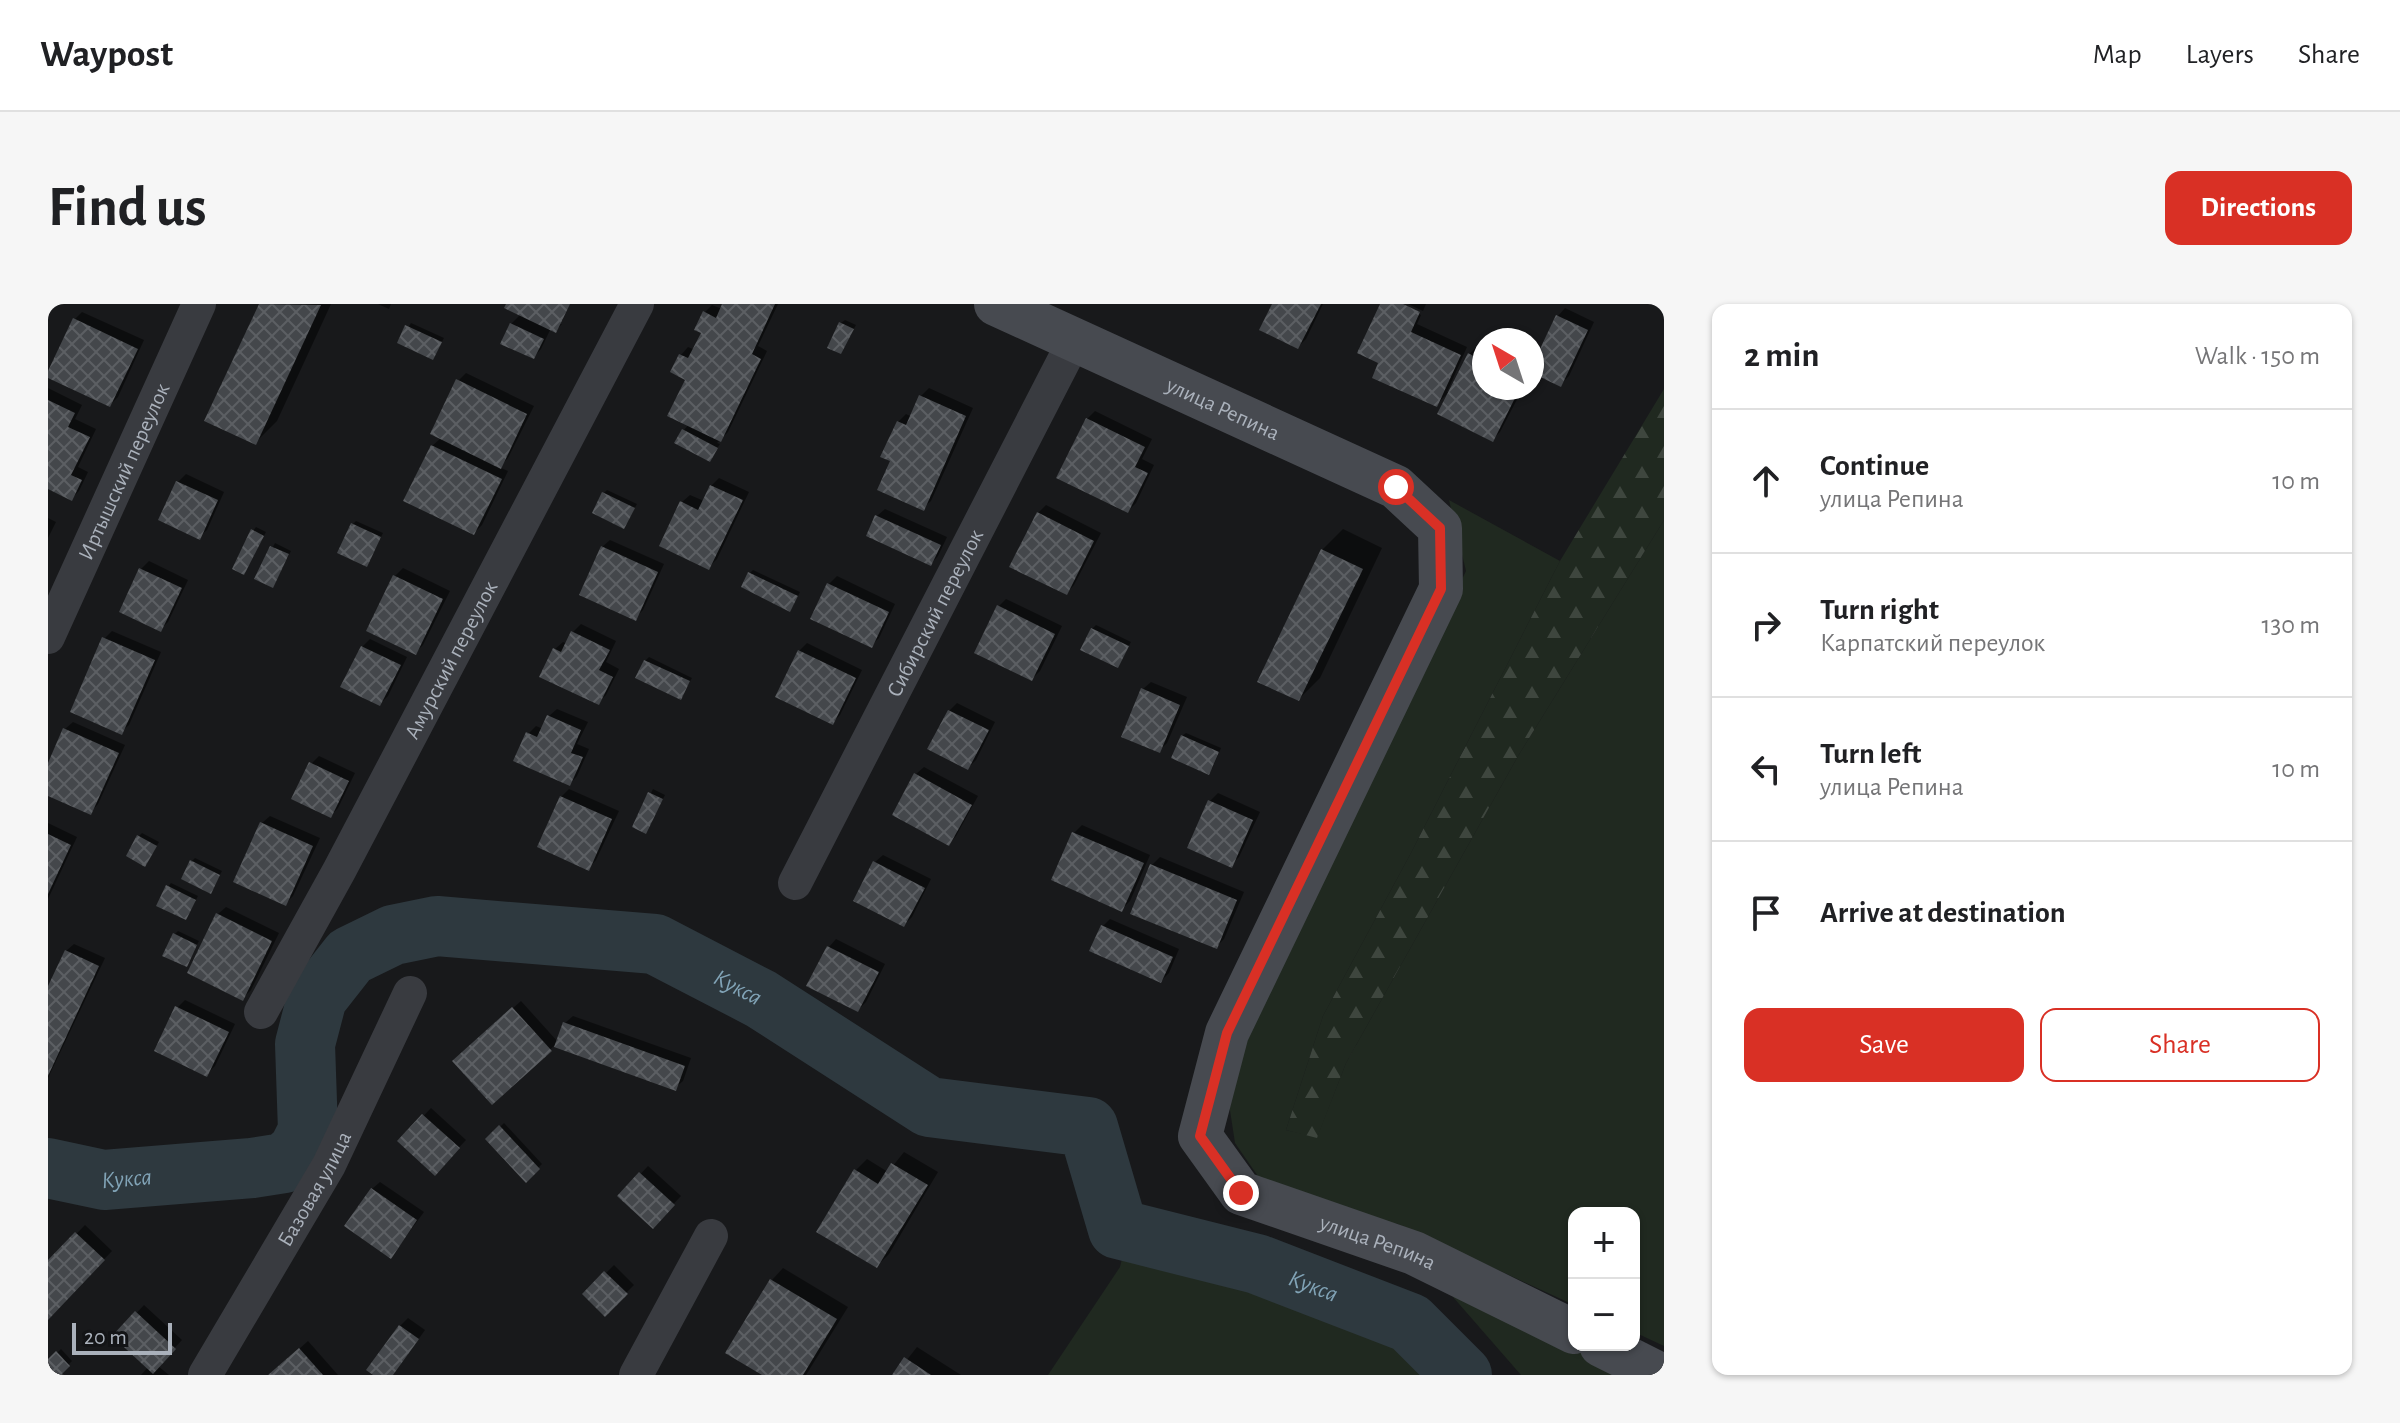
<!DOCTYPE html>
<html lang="en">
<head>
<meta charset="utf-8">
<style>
  :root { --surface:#fff; --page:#f6f6f6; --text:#202124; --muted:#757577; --line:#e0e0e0; --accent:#d93025 }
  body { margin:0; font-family:"Alegreya Sans",sans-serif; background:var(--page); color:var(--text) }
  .controls { position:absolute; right:24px; bottom:24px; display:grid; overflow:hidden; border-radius:16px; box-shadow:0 2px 6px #0004 }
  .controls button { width:72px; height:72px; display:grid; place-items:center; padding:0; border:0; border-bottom:2px solid var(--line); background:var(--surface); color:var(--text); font:40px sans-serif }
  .compass { position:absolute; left:1424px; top:24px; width:72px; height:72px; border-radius:50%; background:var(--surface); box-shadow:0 2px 6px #0004; rotate:321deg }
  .scale { position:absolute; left:24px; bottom:20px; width:100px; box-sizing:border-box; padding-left:8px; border:4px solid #aab1bb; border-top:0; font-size:22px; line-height:28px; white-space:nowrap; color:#aab1bb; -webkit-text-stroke:6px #131416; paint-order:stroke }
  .stop { position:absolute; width:24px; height:24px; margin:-18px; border:6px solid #d93025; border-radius:50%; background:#fff }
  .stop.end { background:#d93025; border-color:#fff; box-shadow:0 2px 8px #0008 }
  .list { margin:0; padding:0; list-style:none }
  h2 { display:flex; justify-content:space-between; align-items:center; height:104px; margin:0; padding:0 32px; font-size:34px }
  h2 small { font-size:26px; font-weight:400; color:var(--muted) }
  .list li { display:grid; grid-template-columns:52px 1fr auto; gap:24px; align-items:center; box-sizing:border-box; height:144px; padding:0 32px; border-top:2px solid var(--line) }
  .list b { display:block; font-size:30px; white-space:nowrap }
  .list p { margin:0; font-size:26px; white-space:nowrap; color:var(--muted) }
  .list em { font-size:26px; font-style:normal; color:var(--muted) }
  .actions { display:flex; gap:16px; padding:24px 32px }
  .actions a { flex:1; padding:18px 0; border:2px solid var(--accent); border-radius:16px; text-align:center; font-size:28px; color:var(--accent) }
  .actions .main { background:var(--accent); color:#fff }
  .icon { flex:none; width:44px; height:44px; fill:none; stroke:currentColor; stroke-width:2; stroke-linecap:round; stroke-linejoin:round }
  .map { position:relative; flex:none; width:1616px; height:1071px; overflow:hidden; border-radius:16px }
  header { display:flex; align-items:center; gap:48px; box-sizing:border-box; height:112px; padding:0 40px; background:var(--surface); border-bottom:2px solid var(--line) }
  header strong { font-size:38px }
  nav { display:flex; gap:44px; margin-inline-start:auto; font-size:28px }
  .intro { display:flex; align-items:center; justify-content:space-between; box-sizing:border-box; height:192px; padding:0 48px }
  h1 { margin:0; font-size:56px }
  .button { padding:20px 36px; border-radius:16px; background:var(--accent); color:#fff; font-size:28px; font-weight:700 }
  main { display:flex; gap:48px; padding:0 48px }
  aside { flex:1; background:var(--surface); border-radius:16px; box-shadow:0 2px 6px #0004 }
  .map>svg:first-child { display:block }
  .grass { fill:#202920 }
  .forest { fill:url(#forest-firs) }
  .shadow { fill:#0007 }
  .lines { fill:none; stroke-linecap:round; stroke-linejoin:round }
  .river { stroke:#2e393f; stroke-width:60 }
  .building { fill:url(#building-cross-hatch) }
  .street { stroke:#393b40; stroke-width:34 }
  .secondary { stroke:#474a50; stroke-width:44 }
  .route { stroke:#d93025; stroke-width:10 }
  .labels { text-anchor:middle; stroke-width:6; stroke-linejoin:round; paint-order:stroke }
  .street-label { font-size:22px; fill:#aab1bb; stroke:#131416 }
  .water-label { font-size:24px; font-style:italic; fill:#81a3b6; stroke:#131416 }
</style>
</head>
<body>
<header>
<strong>Waypost</strong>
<nav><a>Map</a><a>Layers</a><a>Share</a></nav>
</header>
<div class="intro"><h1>Find us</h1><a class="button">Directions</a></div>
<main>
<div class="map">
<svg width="1616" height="1071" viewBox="0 0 1616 1071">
  <defs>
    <pattern id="forest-firs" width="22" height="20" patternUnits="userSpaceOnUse" patternTransform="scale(2)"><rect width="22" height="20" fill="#202920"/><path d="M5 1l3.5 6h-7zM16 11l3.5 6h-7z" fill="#3e463e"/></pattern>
    <pattern id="building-cross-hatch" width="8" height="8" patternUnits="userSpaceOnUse" patternTransform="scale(2)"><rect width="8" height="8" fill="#44474b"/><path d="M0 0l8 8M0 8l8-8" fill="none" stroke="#5c5f63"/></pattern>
  </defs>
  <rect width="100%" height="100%" fill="#18191b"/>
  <g class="grass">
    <path d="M 1401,196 L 1512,257 L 1363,549 L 1275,712 L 1238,826 L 1269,833 L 1298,759 L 1470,452 L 1616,216 L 1616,1042 L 1586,1028 L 1586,909 L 1526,909 L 1526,1001 L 1350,920 L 1271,903 L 1216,881 L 1187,839 L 1179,787 L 1219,685 L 1418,267 Z"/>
    <path d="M 1074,955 L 1210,972 L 1359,1023 L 1406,1071 L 1000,1071 L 1072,963 Z"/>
    <path d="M 1412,986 L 1577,1071 L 1473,1071 L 1405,993 Z"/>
  </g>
  <path class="forest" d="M 1616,85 L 1616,216 L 1470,452 L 1298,759 L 1269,834 L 1238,826 L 1275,712 L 1363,549 L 1512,257 Z"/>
  <g class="shadow">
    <path d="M 213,0 L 283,0 L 229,117 L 208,138 L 159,116 Z"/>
    <path d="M 330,0 L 343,0 L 341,5 Z"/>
    <path d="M 460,0 L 520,0 L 510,20 L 514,20 L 508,26 L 503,24 L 493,45 L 486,53 L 463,20 L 473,10 Z"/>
    <path d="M 676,0 L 730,0 L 710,42 L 719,47 L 680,128 L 669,139 L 672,140 L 662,155 L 636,126 L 641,120 L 640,75 L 633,51 L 640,43 L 647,46 L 655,28 L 657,8 L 664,1 L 674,5 Z"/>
    <path d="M 1226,0 L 1275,0 L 1258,35 L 1250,43 Z"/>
    <path d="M 1334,0 L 1351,0 L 1373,11 L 1369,20 L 1419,43 L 1399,88 L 1401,88 L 1388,101 L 1333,58 Z"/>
    <path d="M 1360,0 L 1378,0 L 1375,7 Z"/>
    <path d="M 1517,4 L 1546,18 L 1521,72 L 1513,80 L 1510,12 Z"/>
    <path d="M 34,8 L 96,36 L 70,93 L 62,101 L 0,72 L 26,16 Z"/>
    <path d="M 797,16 L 808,21 L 793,48 L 793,19 Z"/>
    <path d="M 363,19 L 396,34 L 385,54 L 352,38 Z"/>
    <path d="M 1429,43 L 1436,46 L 1436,84 L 1475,84 L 1452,128 L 1444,136 L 1421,50 Z"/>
    <path d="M 418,69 L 486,102 L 460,154 L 451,163 L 460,167 L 434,221 L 426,229 L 384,142 L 393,134 L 410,77 Z"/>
    <path d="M 0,84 L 34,101 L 27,115 L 48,125 L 30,163 L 40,168 L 31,187 L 23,195 L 0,183 Z"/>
    <path d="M 881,84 L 925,104 L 883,197 L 875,204 L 844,156 L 850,118 L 858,110 L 864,113 L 873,92 Z"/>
    <path d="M 1047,107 L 1104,135 L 1094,155 L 1106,161 L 1088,199 L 1080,207 L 1039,115 Z"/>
    <path d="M 138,170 L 176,188 L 159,226 L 151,233 L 130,178 Z"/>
    <path d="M 671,174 L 701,188 L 669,255 L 661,263 L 634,198 L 642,191 L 656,197 L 663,182 Z"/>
    <path d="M 559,186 L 589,200 L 576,223 L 556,189 Z"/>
    <path d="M 998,201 L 1053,229 L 1026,281 L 1019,289 L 990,209 Z"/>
    <path d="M 837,205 L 899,233 L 890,252 L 883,260 L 829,212 Z"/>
    <path d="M 0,214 L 8,218 L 0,234 Z"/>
    <path d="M 308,217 L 335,229 L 319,261 L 305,220 Z"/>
    <path d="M 208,223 L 218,228 L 196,269 L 205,227 Z"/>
    <path d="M 1295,225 L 1334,244 L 1272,374 L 1251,395 L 1274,246 Z"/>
    <path d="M 562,236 L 616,260 L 595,306 L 587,314 L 554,243 Z"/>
    <path d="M 227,239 L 243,247 L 225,281 L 209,274 Z"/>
    <path d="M 101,257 L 140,276 L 120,318 L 113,325 L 93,265 Z"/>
    <path d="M 355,264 L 402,287 L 375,341 L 367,349 L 347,272 Z"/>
    <path d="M 705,266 L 752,288 L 745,302 L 742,305 L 702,269 Z"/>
    <path d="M 789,272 L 847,300 L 831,334 L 823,342 L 781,280 Z"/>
    <path d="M 958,295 L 1014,322 L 992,367 L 984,375 L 950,303 Z"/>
    <path d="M 533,320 L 568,337 L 558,358 L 571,365 L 558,391 L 550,399 L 507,345 L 515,338 L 520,340 L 525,328 Z"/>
    <path d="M 1048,321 L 1083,338 L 1070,361 L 1044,325 Z"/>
    <path d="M 64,327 L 113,348 L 81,421 L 73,428 L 56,335 Z"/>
    <path d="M 322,335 L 359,353 L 340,392 L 332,400 L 314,343 Z"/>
    <path d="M 759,339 L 814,366 L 792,411 L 784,419 L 751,347 Z"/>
    <path d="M 601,353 L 644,374 L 633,393 L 597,357 Z"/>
    <path d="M 1103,378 L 1139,393 L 1119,439 L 1111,447 L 1095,385 Z"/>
    <path d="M 909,399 L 947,418 L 928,456 L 920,464 L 901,407 Z"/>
    <path d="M 509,405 L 540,418 L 529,440 L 541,445 L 529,472 L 522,480 L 480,430 L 488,422 L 495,425 L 501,412 Z"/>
    <path d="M 25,418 L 77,441 L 50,500 L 43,508 L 0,490 L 0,464 L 17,425 Z"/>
    <path d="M 1138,429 L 1173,444 L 1164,465 L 1134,432 Z"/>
    <path d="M 271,452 L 307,469 L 290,504 L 283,512 L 263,460 Z"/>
    <path d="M 876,463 L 930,492 L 908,532 L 901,540 L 868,470 Z"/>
    <path d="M 521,485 L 571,507 L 548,556 L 541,564 L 513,493 Z"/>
    <path d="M 605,485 L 617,491 L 598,527 L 587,522 Z"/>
    <path d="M 1170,489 L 1212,508 L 1191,553 L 1183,561 L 1162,497 Z"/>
    <path d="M 222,512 L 272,534 L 245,592 L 238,599 L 214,519 Z"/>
    <path d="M 0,519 L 29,533 L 0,595 Z"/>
    <path d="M 1034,521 L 1102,551 L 1082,597 L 1074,605 L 1005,575 L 1026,529 Z"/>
    <path d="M 94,529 L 111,538 L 100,557 L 90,533 Z"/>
    <path d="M 835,551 L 883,575 L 864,613 L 856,621 L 827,558 Z"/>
    <path d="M 1112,553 L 1196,588 L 1176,635 L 1168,643 L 1104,561 Z"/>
    <path d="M 147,554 L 174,567 L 163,587 L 144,557 Z"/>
    <path d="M 123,579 L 150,592 L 138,614 L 120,583 Z"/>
    <path d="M 178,603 L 231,629 L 203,686 L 195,694 L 170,610 Z"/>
    <path d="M 1062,615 L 1131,645 L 1121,669 L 1113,677 L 1054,623 Z"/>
    <path d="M 130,627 L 151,637 L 138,660 L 126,631 Z"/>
    <path d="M 788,635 L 837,660 L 818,698 L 810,706 L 781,643 Z"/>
    <path d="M 26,640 L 57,654 L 0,774 L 0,687 L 18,647 Z"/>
    <path d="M 137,696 L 187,720 L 167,762 L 159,770 L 129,704 Z"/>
    <path d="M 473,697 L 510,738 L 517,719 L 525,712 L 643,754 L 635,777 L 627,784 L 507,741 L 444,798 L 414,749 Z"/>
    <path d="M 383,804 L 418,836 L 387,869 L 352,837 Z"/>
    <path d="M 456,819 L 494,860 L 478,876 L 440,835 Z"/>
    <path d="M 856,848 L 890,868 L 841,950 L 829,962 L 807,867 L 819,855 L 840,868 Z"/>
    <path d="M 600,862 L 633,892 L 605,922 L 572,892 Z"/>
    <path d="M 332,878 L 376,908 L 343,953 L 324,885 Z"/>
    <path d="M 37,921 L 64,947 L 0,1014 L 0,959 Z"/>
    <path d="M 566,961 L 586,981 L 557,1010 L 537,990 Z"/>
    <path d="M 735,964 L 800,1003 L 758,1071 L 718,1071 L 680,1048 L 724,976 Z"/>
    <path d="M 96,1001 L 134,1036 L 110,1062 L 121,1071 L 93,1071 L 101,1062 L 67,1032 Z"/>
    <path d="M 360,1014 L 377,1026 L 345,1071 L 329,1071 L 352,1022 Z"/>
    <path d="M 260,1037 L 290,1071 L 222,1071 Z"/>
    <path d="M 869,1043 L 913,1071 L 847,1071 Z"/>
    <path d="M 13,1045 L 24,1057 L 10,1071 L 0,1071 L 0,1058 Z"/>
  </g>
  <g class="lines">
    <path class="river" id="s1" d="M 0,864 L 56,876 L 204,864 L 236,859 L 250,847 L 260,827 L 257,740 L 269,694 L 302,652 L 345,631 L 389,622 L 607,640 L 713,695 L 881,803 L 1040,823 L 1070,925 L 1209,960 L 1362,1019 L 1414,1071"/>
  </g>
  <g class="building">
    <path d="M 211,0 L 273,1 L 208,141 L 156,117 Z"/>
    <path d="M 458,0 L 522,0 L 508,29 L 456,4 Z"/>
    <path d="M 674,0 L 727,0 L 704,50 L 713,55 L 673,138 L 619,112 L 637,76 L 622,68 L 631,50 L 640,54 L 653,29 L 646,26 L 655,7 L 668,14 Z"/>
    <path d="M 1224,0 L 1273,0 L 1250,45 L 1211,26 Z"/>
    <path d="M 1332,0 L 1355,0 L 1372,8 L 1363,28 L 1413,51 L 1389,103 L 1324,74 L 1330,59 L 1309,49 Z"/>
    <path d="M 1508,11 L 1540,26 L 1513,83 L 1484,69 L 1484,62 Z"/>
    <path d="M 25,14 L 90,45 L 62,103 L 0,74 L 0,67 Z"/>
    <path d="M 791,18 L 806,25 L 793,50 L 779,44 Z"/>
    <path d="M 462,19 L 496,35 L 486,55 L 452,40 Z"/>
    <path d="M 357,21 L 394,38 L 385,56 L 349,39 Z"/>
    <path d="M 1420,49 L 1436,58 L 1436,84 L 1472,84 L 1445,138 L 1389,110 Z"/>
    <path d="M 408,75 L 479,110 L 453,165 L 382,130 Z"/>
    <path d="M 871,91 L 918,112 L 876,207 L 829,186 L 842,157 L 832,153 L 849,117 L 858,121 Z"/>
    <path d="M 0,96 L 27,109 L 20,123 L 42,133 L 23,171 L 34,176 L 24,197 L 0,185 Z"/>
    <path d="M 1038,114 L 1097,143 L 1087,163 L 1100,169 L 1080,209 L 1008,174 Z"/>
    <path d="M 634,125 L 670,144 L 662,158 L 626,139 Z"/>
    <path d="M 383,141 L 454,175 L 426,231 L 355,197 Z"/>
    <path d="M 128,177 L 170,196 L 152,236 L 110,216 Z"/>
    <path d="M 662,181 L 695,196 L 661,266 L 611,242 L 632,197 L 650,206 Z"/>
    <path d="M 554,188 L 587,204 L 576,225 L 544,209 Z"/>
    <path d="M 989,208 L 1046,237 L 1019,291 L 961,263 Z"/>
    <path d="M 827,211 L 893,241 L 883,262 L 818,232 Z"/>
    <path d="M 303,219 L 333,233 L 319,263 L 289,249 Z"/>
    <path d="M 203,225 L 216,232 L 196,271 L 184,265 Z"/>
    <path d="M 222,242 L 241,250 L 225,284 L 206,275 Z"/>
    <path d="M 553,242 L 610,268 L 588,317 L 531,291 Z"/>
    <path d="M 1273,245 L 1315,265 L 1251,397 L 1209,378 Z"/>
    <path d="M 91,264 L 134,284 L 113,328 L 71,308 Z"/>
    <path d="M 700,268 L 750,292 L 742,308 L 693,283 Z"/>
    <path d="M 345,271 L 395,295 L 368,351 L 318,327 Z"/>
    <path d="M 779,279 L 841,308 L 824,344 L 762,315 Z"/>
    <path d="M 949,301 L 1007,330 L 984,377 L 926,349 Z"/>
    <path d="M 1043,324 L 1081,342 L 1070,364 L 1032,346 Z"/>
    <path d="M 523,327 L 562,346 L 551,366 L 565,373 L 551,401 L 491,373 L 505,344 L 513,348 Z"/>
    <path d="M 54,333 L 107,356 L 74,431 L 22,408 Z"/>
    <path d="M 313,342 L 353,361 L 332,402 L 292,383 Z"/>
    <path d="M 750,346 L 808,374 L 785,421 L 727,393 Z"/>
    <path d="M 596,356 L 642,377 L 633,396 L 587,374 Z"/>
    <path d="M 1093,384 L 1132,401 L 1112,449 L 1073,433 Z"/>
    <path d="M 900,406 L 941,426 L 920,466 L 879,445 Z"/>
    <path d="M 499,411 L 533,426 L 523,449 L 535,453 L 522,482 L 465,457 L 478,428 L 489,433 Z"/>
    <path d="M 15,424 L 71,449 L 43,511 L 0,492 L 0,459 Z"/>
    <path d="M 1133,431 L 1171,448 L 1161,471 L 1123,454 Z"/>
    <path d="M 261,458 L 301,477 L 283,514 L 243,495 Z"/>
    <path d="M 866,469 L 924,501 L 901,542 L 844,511 Z"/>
    <path d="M 600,488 L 615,495 L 598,530 L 584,523 Z"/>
    <path d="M 512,492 L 564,515 L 541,567 L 489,543 Z"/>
    <path d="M 1160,496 L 1205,516 L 1184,564 L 1139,544 Z"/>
    <path d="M 212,518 L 265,542 L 238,602 L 185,578 Z"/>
    <path d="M 1024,528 L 1096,559 L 1074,608 L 1003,576 Z"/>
    <path d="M 0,530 L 23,541 L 0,590 Z"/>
    <path d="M 89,531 L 109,542 L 97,563 L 78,552 Z"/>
    <path d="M 142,556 L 172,571 L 163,590 L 133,575 Z"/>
    <path d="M 825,557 L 877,584 L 856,623 L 805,597 Z"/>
    <path d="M 1102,560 L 1189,596 L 1169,645 L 1082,610 Z"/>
    <path d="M 118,581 L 148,596 L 138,616 L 108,602 Z"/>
    <path d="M 168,609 L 224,637 L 195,697 L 139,669 Z"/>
    <path d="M 1053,621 L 1125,653 L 1113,679 L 1041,647 Z"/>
    <path d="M 125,629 L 149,641 L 139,663 L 114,652 Z"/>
    <path d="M 779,642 L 831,668 L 810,708 L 758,682 Z"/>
    <path d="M 17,646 L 51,662 L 0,772 L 0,682 Z"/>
    <path d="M 127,702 L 181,728 L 159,773 L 106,747 Z"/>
    <path d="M 464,703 L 504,747 L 444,801 L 404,757 Z"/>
    <path d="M 515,718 L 637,762 L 628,787 L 506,743 Z"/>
    <path d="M 374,810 L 412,844 L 387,872 L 349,837 Z"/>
    <path d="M 451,821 L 492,865 L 478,879 L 437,835 Z"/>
    <path d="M 843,859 L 880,881 L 829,964 L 768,928 L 806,865 L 830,880 Z"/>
    <path d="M 591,868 L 627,901 L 605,925 L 569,892 Z"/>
    <path d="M 323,884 L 369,916 L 343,955 L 296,922 Z"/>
    <path d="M 27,928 L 57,956 L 0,1016 L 0,956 Z"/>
    <path d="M 556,967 L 580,990 L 557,1013 L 534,990 Z"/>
    <path d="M 722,975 L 789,1015 L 755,1071 L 714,1071 L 677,1049 Z"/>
    <path d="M 87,1007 L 128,1045 L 105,1070 L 64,1032 Z"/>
    <path d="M 351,1021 L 371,1035 L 345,1071 L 325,1071 L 318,1066 Z"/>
    <path d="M 251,1044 L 275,1071 L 220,1071 Z"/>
    <path d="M 8,1047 L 22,1062 L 13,1071 L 0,1071 L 0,1055 Z"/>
    <path d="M 856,1053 L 883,1071 L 844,1071 Z"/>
  </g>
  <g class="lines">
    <g class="street">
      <path id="s2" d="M 0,333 L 151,0"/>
      <path id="s3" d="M 747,579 L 1026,37"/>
      <path id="s4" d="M 213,708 L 291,567 L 589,0"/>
      <path id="s5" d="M 157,1071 L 281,861 L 362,689"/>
      <path d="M 588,1071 L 663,932"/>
    </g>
    <g class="secondary">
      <path id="s6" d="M 948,0 L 1348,183 L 1392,224 L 1393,285 L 1179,729 L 1152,832 L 1193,889 L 1366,949 L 1526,1028"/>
      <path d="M 1553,1041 L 1613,1071"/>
    </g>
  </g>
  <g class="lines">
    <path class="route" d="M 1193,889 L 1152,832 L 1179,729 L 1393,285 L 1392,224 L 1348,183"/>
  </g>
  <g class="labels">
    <g class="street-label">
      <text dy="8" stroke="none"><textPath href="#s6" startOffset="250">улица Репина</textPath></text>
      <text dy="8" stroke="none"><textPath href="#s2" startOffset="182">Иртышский переулок</textPath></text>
      <text dy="8" stroke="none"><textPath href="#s3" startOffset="304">Сибирский переулок</textPath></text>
      <text dy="8" stroke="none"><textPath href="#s4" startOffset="400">Амурский переулок</textPath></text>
      <text dy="8" stroke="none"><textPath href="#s5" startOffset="216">Базовая улица</textPath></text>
      <text dy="8" stroke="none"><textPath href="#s6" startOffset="1376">улица Репина</textPath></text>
    </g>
    <g class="water-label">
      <text dy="8" stroke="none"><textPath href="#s1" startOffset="872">Кукса</textPath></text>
      <text dy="8" stroke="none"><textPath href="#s1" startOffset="80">Кукса</textPath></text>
      <text dy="8" stroke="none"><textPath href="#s1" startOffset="1568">Кукса</textPath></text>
    </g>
  </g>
</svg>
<div class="controls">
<button>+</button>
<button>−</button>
</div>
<svg class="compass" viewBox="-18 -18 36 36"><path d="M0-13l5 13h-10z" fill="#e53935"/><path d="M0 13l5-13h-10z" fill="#757577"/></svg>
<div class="scale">20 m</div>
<div class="stop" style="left:1348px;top:183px"></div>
<div class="stop end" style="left:1193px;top:889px"></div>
</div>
<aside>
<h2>2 min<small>Walk · 150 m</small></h2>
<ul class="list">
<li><svg class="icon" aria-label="ahead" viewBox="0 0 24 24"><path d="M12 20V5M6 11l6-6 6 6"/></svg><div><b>Continue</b><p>улица Репина</p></div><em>10 m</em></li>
<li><svg class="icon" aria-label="right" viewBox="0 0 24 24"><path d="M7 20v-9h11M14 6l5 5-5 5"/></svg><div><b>Turn right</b><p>Карпатский переулок</p></div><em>130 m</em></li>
<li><svg class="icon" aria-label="left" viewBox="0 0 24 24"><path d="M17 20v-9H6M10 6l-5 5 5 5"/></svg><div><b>Turn left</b><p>улица Репина</p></div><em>10 m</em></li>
<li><svg class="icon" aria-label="arrive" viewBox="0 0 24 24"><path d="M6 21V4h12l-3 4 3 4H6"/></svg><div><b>Arrive at destination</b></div></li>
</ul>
<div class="actions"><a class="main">Save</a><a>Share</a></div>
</aside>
</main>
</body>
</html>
